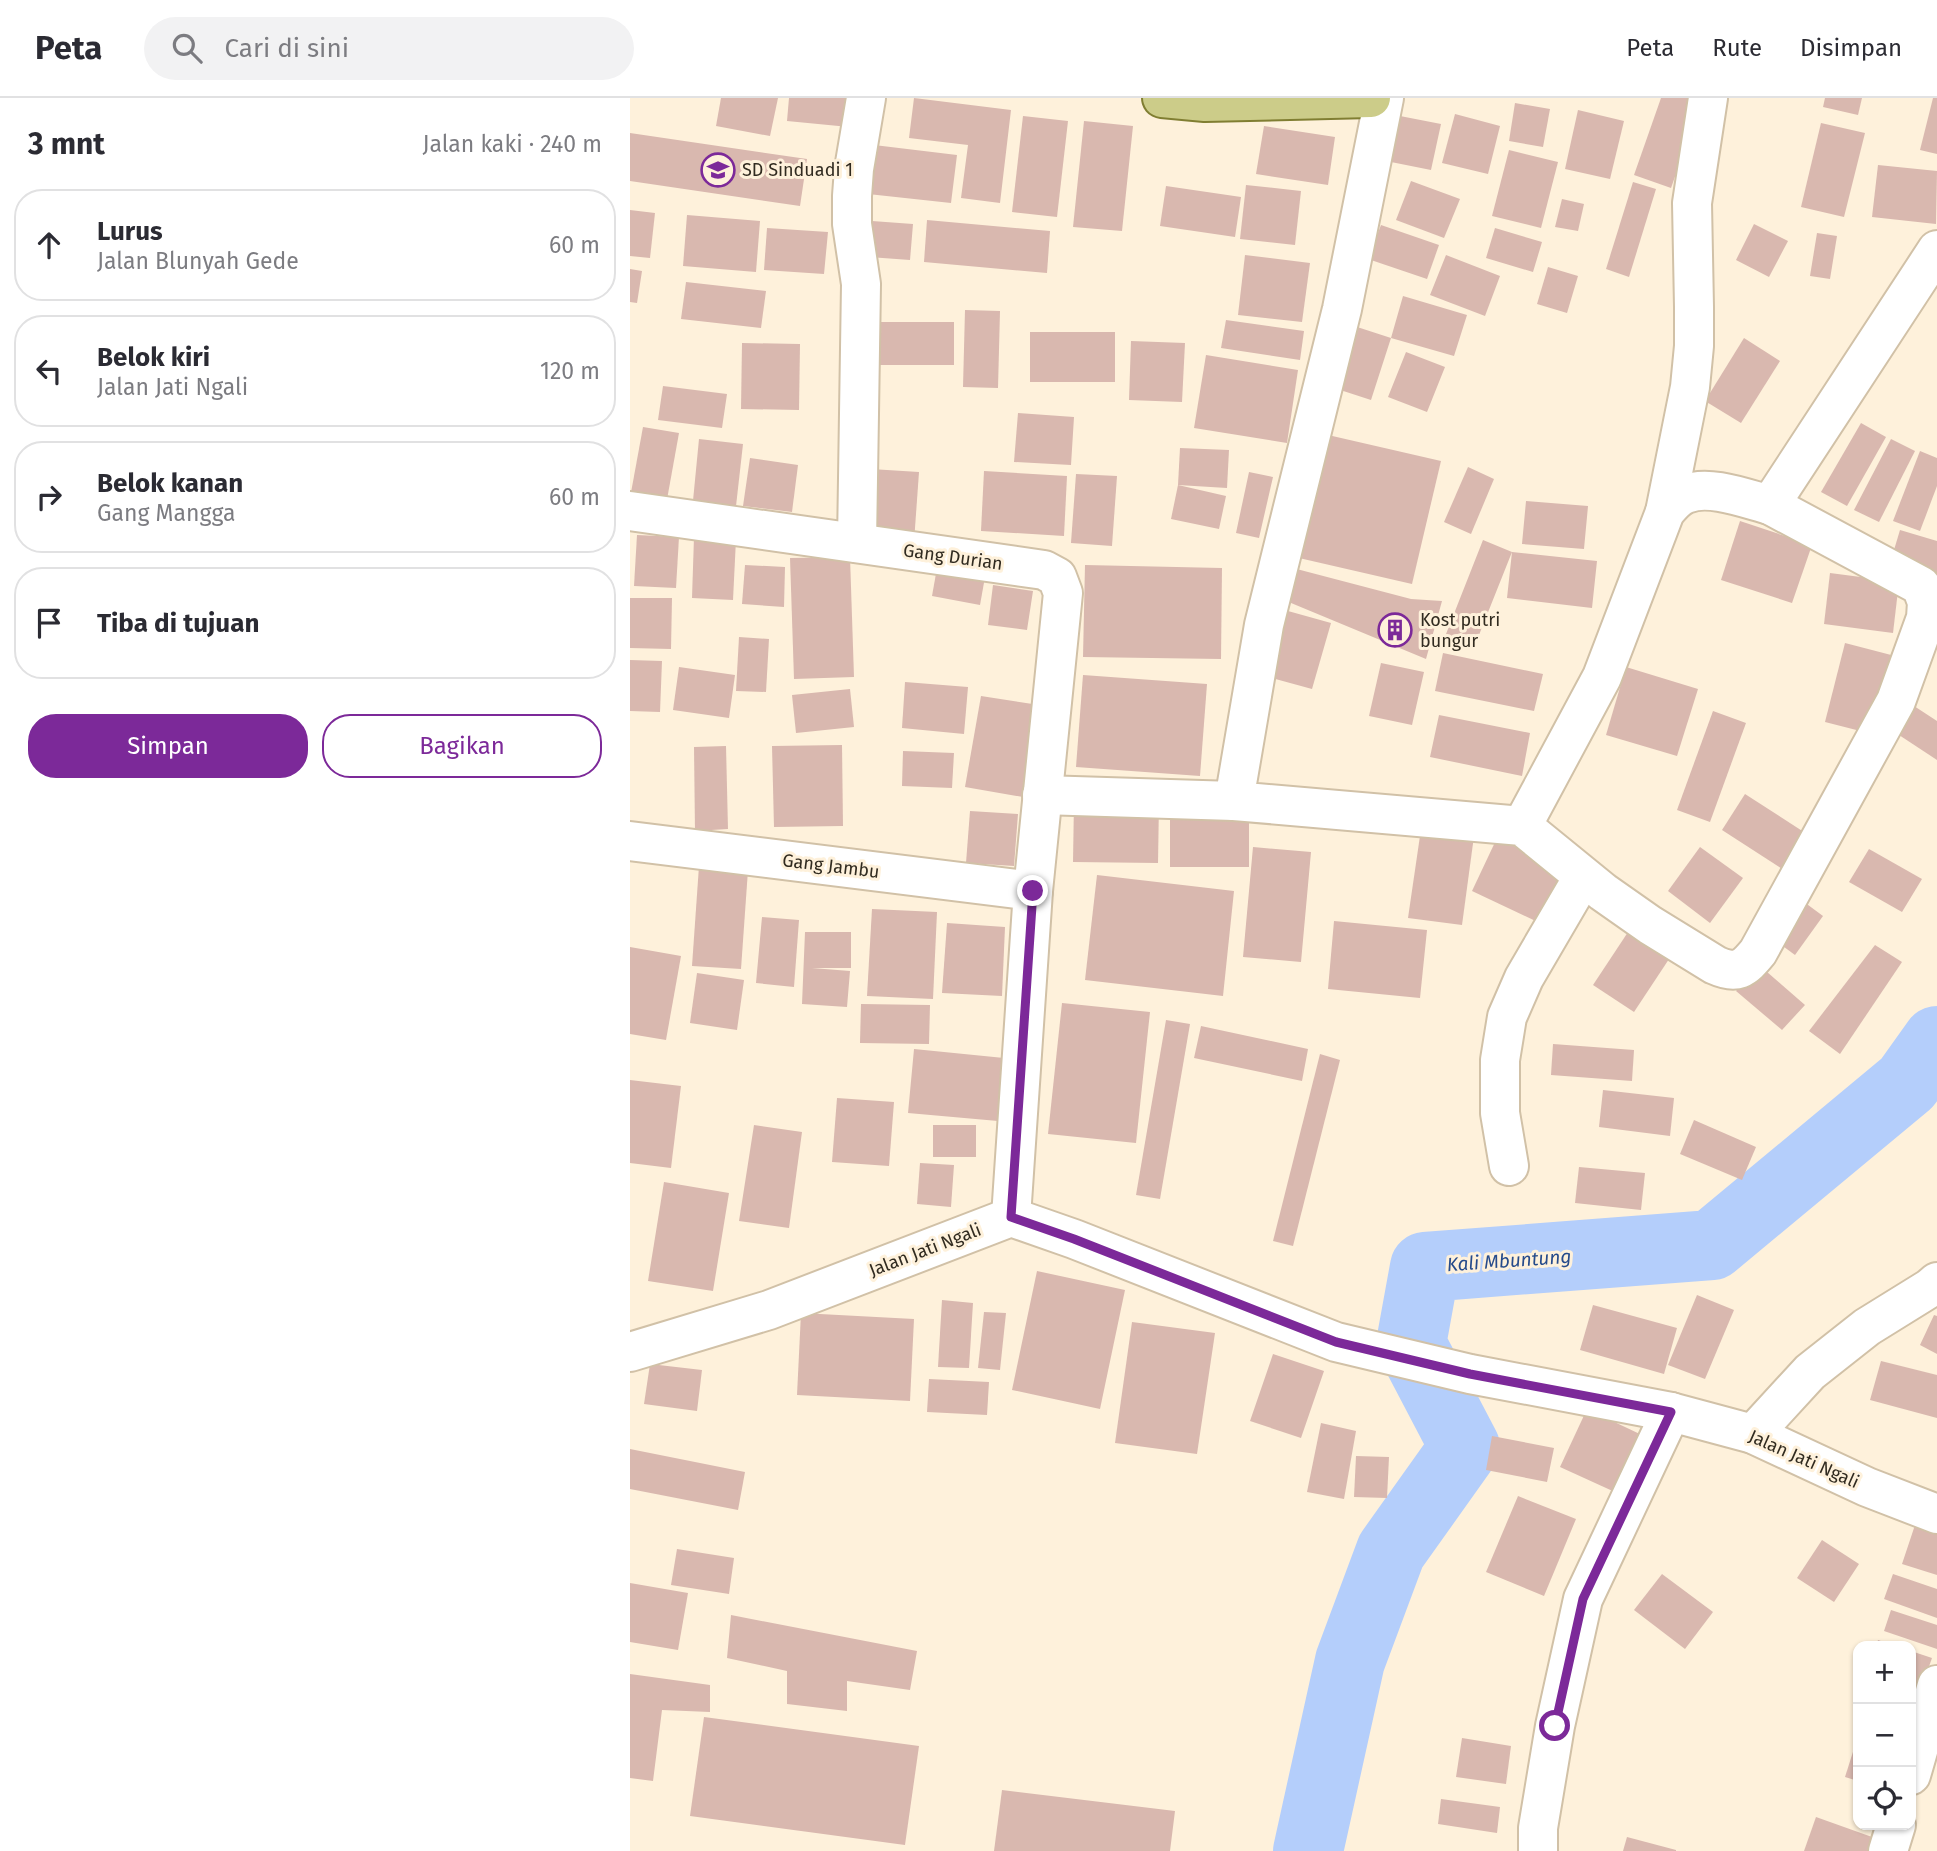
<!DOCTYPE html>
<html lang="id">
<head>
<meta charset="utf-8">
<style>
  :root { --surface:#fff; --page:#f2f2f3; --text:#2b2b33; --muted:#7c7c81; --line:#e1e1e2; --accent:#7c2999 }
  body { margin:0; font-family:"Fira Sans",sans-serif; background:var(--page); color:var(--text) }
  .controls { position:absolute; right:21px; bottom:21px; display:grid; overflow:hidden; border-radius:14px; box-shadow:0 2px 5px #0004 }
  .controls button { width:63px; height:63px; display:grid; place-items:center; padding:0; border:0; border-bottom:2px solid var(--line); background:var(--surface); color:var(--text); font:35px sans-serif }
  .stop { position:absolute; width:21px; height:21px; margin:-16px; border:5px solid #7c2999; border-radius:50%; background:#fff }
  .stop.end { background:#7c2999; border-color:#fff; box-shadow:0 2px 7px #0008 }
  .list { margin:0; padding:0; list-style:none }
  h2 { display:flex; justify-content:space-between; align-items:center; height:91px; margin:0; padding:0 28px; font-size:30px }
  h2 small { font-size:23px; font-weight:400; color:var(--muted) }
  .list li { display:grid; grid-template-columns:46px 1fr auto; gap:21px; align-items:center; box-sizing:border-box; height:112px; margin:0 14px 14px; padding:0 14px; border:2px solid var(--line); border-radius:28px }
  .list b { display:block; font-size:26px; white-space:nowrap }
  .list p { margin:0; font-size:23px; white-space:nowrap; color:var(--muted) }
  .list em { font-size:23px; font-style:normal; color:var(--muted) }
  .actions { display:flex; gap:14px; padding:21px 28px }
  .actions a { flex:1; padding:16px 0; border:2px solid var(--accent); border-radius:28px; text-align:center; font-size:24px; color:var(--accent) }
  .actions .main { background:var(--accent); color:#fff }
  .icon { flex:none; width:38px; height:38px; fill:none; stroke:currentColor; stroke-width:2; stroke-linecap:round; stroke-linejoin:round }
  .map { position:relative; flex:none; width:1307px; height:1753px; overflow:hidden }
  header { display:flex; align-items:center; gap:42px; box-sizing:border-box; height:98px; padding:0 35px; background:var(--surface); border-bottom:2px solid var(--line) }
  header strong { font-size:33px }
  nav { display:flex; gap:38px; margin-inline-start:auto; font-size:24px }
  .search { width:490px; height:63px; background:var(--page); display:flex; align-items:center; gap:18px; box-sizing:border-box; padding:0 24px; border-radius:38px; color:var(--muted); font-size:26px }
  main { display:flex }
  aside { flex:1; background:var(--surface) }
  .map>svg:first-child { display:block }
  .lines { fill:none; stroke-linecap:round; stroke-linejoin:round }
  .river { stroke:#b4cefb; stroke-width:70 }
  .building { fill:#d9b8af }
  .minor-casing { stroke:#d1c1a7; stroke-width:42 }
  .major-casing { stroke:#807e32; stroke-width:42 }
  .minor { stroke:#fff; stroke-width:38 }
  .major { stroke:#cccc89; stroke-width:38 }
  .route { stroke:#7c2999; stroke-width:9 }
  .labels { text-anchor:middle; stroke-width:6; stroke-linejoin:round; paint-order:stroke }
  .poi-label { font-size:18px; fill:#312b20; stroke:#fef1db; text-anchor:start }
  .street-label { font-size:18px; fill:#312b20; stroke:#fef1db }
  .water-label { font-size:19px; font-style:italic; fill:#264b8b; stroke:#fef1db }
</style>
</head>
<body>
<header>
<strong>Peta</strong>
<div class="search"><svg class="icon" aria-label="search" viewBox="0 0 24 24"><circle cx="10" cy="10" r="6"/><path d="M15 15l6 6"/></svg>Cari di sini</div>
<nav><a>Peta</a><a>Rute</a><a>Disimpan</a></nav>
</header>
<main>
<aside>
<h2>3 mnt<small>Jalan kaki · 240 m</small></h2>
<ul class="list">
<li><svg class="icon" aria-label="ahead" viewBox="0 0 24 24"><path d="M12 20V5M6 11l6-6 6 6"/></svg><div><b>Lurus</b><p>Jalan Blunyah Gede</p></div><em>60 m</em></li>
<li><svg class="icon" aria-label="left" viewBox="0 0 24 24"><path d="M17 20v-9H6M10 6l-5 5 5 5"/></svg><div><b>Belok kiri</b><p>Jalan Jati Ngali</p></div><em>120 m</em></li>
<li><svg class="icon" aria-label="right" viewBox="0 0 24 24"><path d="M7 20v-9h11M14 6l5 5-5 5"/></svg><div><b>Belok kanan</b><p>Gang Mangga</p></div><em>60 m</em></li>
<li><svg class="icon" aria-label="arrive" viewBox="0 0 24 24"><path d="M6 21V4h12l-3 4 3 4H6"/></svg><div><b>Tiba di tujuan</b></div></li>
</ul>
<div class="actions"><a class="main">Simpan</a><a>Bagikan</a></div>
</aside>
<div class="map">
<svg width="1307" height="1753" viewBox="0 0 1307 1753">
  <rect width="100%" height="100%" fill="#fef1db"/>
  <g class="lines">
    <path class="river" d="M 678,1753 L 720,1563 L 761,1453 L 835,1349 L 781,1246 L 795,1169 L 1082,1147 L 1277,985 L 1307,943"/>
  </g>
  <g class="building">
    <path d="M 91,0 L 148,0 L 140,38 L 86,28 Z"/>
    <path d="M 159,0 L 221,0 L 219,29 L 157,23 Z"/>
    <path d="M 284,0 L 381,12 L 370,105 L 331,100 L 338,47 L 279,40 Z"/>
    <path d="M 1031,0 L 1067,0 L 1072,2 L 1041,90 L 1004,77 Z"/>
    <path d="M 1195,0 L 1232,0 L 1228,17 L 1193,9 Z"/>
    <path d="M 1303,0 L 1307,0 L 1307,56 L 1290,52 Z"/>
    <path d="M 885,5 L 920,11 L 913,49 L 879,43 Z"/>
    <path d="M 948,12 L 994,23 L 980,81 L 935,71 Z"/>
    <path d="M 825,16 L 870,28 L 858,76 L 812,65 Z"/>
    <path d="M 393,18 L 438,23 L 427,119 L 382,114 Z"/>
    <path d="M 770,18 L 811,26 L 801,72 L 761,64 Z"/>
    <path d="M 454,23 L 503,28 L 492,133 L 443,129 Z"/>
    <path d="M 1191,25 L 1235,35 L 1214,119 L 1171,109 Z"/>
    <path d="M 634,28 L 705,39 L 698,87 L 626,76 Z"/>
    <path d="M 0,35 L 177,61 L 170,108 L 0,83 Z"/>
    <path d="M 244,47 L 327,57 L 321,105 L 238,96 Z"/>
    <path d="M 879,52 L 928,64 L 911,130 L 862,118 Z"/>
    <path d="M 1248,67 L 1307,73 L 1306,126 L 1242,119 Z"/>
    <path d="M 781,83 L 830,101 L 814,140 L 766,122 Z"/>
    <path d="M 1003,84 L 1026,91 L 999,179 L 976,171 Z"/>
    <path d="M 616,87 L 671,93 L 665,147 L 610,141 Z"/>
    <path d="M 536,88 L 611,99 L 605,139 L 530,128 Z"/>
    <path d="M 932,101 L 954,106 L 948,133 L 925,129 Z"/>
    <path d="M 0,112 L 25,115 L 20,160 L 0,158 Z"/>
    <path d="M 57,117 L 130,123 L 126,174 L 53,168 Z"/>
    <path d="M 297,122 L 420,133 L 417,175 L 294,164 Z"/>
    <path d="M 242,123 L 283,126 L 280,162 L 239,159 Z"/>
    <path d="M 1124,126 L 1158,143 L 1139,179 L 1106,162 Z"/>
    <path d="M 751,127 L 809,147 L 797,181 L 738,161 Z"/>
    <path d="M 137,130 L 198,134 L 194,176 L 134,172 Z"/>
    <path d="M 865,130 L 912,144 L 903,174 L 856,160 Z"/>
    <path d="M 1187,135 L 1207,138 L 1200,181 L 1180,178 Z"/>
    <path d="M 615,157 L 680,165 L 672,224 L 608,217 Z"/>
    <path d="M 816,157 L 870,178 L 855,218 L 800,197 Z"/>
    <path d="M 918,169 L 948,178 L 937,215 L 907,206 Z"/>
    <path d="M 0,171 L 12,173 L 7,205 L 0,204 Z"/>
    <path d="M 56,184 L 136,193 L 131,230 L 51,221 Z"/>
    <path d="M 773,198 L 837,217 L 824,258 L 761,240 L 741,302 L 701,289 L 721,227 L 761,240 Z"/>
    <path d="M 335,212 L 370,213 L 368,290 L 333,289 Z"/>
    <path d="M 596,222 L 674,233 L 670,262 L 591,250 Z"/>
    <rect x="247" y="224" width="77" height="43"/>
    <rect x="400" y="234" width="85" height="50"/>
    <path d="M 1114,240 L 1150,263 L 1111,325 L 1075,303 Z"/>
    <path d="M 501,243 L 555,245 L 552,304 L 499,302 Z"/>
    <path d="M 112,245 L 170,246 L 169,312 L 111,311 Z"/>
    <path d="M 776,254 L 815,269 L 797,314 L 758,299 Z"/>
    <path d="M 576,257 L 668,272 L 657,345 L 564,330 Z"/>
    <path d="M 33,288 L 97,296 L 92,330 L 28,322 Z"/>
    <path d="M 388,315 L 444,319 L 441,367 L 384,364 Z"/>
    <path d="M 1231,325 L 1256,339 L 1217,408 L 1191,394 Z"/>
    <path d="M 13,329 L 49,335 L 36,407 L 0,400 Z"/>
    <path d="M 698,337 L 811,363 L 782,486 L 669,460 Z"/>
    <path d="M 69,341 L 113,346 L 105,417 L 62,413 Z"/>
    <path d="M 1261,341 L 1285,353 L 1249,424 L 1224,412 Z"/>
    <path d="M 550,350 L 599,352 L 597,390 L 548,387 Z"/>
    <path d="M 1290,353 L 1307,360 L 1307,388 L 1290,433 L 1263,423 Z"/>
    <path d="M 120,360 L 168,367 L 162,414 L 113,408 Z"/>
    <path d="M 838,369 L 864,381 L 841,436 L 814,424 Z"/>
    <path d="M 241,371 L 289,374 L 284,444 L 236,440 Z"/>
    <path d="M 354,373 L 437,378 L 434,438 L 351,433 Z"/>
    <path d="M 619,374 L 643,379 L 629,440 L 606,435 Z"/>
    <path d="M 446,376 L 487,378 L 482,448 L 441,445 Z"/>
    <path d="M 548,387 L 596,398 L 589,431 L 541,421 Z"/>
    <path d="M 896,403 L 958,408 L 954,451 L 892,446 Z"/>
    <path d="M 1110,423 L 1182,447 L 1162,505 L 1091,482 Z"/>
    <path d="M 1270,432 L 1307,443 L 1307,476 L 1261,462 Z"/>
    <path d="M 7,437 L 49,439 L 46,490 L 4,488 Z"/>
    <path d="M 64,439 L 106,441 L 103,502 L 62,500 Z"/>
    <path d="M 853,442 L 882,454 L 967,463 L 962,510 L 877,500 L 882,454 L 845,547 L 816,536 Z"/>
    <path d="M 220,459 L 224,579 L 164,581 L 160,460 Z"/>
    <path d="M 115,467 L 155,469 L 154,509 L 112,506 Z"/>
    <path d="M 455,467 L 592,470 L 591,561 L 453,559 Z"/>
    <path d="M 659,469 L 781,501 L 812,503 L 796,561 L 649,500 Z"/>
    <path d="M 307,470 L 355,479 L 350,507 L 302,498 Z"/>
    <path d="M 1200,475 L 1269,484 L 1263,535 L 1194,526 Z"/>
    <path d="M 363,487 L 403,493 L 397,532 L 358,527 Z"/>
    <path d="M 0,500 L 42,500 L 41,551 L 0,550 Z"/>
    <path d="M 658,513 L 701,525 L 682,591 L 638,579 Z"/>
    <path d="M 109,539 L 139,541 L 136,594 L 106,593 Z"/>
    <path d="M 1215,545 L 1265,558 L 1246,637 L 1195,624 Z"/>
    <path d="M 813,555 L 913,576 L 904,613 L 805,593 Z"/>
    <path d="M 0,562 L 32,563 L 30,614 L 0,613 Z"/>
    <path d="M 751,565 L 794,574 L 782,627 L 739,618 Z"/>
    <path d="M 49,569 L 105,577 L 99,620 L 43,612 Z"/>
    <path d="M 996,569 L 1068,591 L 1047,658 L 976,637 Z"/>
    <path d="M 453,577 L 577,586 L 570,678 L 446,669 Z"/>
    <path d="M 275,584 L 338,589 L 334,636 L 272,630 Z"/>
    <path d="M 220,591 L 224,629 L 166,635 L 162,597 Z"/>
    <path d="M 351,598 L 409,607 L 393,699 L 335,689 Z"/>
    <path d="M 1284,608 L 1307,623 L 1307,662 L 1266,635 Z"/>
    <path d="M 1083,613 L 1116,625 L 1080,724 L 1047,712 Z"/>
    <path d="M 809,617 L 900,635 L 892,678 L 800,659 Z"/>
    <path d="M 212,647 L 213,728 L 144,729 L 142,648 Z"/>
    <path d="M 96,648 L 98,731 L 65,733 L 64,649 Z"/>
    <path d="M 273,653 L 324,655 L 322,690 L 272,688 Z"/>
    <path d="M 1115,696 L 1180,738 L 1157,774 L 1092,732 Z"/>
    <path d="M 444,703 L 529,704 L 528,765 L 443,764 Z"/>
    <rect x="540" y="710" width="79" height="59"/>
    <path d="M 340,713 L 388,716 L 384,768 L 336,765 Z"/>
    <path d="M 791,731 L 844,738 L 832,827 L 778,820 Z"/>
    <path d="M 867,740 L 937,773 L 912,826 L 842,793 Z"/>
    <path d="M 623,749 L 681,754 L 671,864 L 613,859 Z"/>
    <path d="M 1070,749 L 1113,780 L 1080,825 L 1038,793 Z"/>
    <path d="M 1239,751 L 1292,781 L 1272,814 L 1219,784 Z"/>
    <path d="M 69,768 L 118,772 L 111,871 L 62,868 Z"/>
    <path d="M 467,777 L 604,793 L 593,898 L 455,882 Z"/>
    <path d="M 1170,801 L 1193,818 L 1165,857 L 1142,840 Z"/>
    <path d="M 242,811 L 307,814 L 303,901 L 237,898 Z"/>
    <path d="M 132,819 L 169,822 L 164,889 L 126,885 Z"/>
    <path d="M 704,823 L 797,832 L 790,900 L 698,891 Z"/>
    <path d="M 317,825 L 375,829 L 372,898 L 312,895 Z"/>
    <path d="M 1004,825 L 1045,852 L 1004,914 L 963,887 Z"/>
    <path d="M 175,834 L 221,834 L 221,870 L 182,870 L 220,873 L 217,909 L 172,906 Z"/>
    <path d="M 1245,847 L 1272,864 L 1210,956 L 1179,933 Z"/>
    <path d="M 0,849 L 51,858 L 36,942 L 0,936 Z"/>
    <path d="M 1129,867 L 1175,907 L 1152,932 L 1106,893 Z"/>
    <path d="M 67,875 L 114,882 L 107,932 L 60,925 Z"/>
    <path d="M 432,905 L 520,914 L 506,1045 L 418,1036 Z"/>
    <path d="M 231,906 L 300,907 L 299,946 L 230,945 Z"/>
    <path d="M 536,922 L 560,926 L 530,1101 L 506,1097 Z"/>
    <path d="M 571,928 L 678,951 L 672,983 L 564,960 Z"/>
    <path d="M 923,946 L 1004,952 L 1002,983 L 921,977 Z"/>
    <path d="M 284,951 L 374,960 L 368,1023 L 278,1015 Z"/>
    <path d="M 690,956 L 710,962 L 663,1148 L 643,1143 Z"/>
    <path d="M 0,982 L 51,988 L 41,1070 L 0,1065 Z"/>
    <path d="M 973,992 L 1044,1000 L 1040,1038 L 969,1029 Z"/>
    <path d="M 207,1000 L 264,1004 L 259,1068 L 202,1064 Z"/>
    <path d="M 1064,1022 L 1126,1049 L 1112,1082 L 1050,1056 Z"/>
    <path d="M 124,1027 L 172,1034 L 159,1130 L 109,1123 Z"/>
    <rect x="303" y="1027" width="43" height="32"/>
    <path d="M 290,1065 L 324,1067 L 321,1109 L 287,1106 Z"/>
    <path d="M 949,1069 L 1015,1075 L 1011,1112 L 945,1105 Z"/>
    <path d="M 34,1084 L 99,1095 L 83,1193 L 18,1183 Z"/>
    <path d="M 407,1173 L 495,1192 L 470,1311 L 382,1292 Z"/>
    <path d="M 1067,1197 L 1104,1212 L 1075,1281 L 1038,1267 Z"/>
    <path d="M 312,1202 L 343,1205 L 339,1270 L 308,1269 Z"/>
    <path d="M 963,1207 L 1047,1230 L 1034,1276 L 950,1252 Z"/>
    <path d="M 354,1214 L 376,1215 L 370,1272 L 348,1270 Z"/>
    <path d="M 171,1215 L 284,1221 L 280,1303 L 167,1297 Z"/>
    <path d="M 1304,1217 L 1307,1218 L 1307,1256 L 1290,1247 Z"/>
    <path d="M 502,1224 L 585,1235 L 567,1356 L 485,1345 Z"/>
    <path d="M 643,1256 L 694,1273 L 671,1340 L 620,1323 Z"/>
    <path d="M 1251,1263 L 1307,1277 L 1307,1320 L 1240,1302 Z"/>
    <path d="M 20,1266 L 72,1272 L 67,1313 L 14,1306 Z"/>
    <path d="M 299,1281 L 359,1284 L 357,1317 L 297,1314 Z"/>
    <path d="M 957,1311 L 1014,1338 L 987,1395 L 930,1369 Z"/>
    <path d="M 691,1325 L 726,1333 L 714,1401 L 677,1394 Z"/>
    <path d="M 862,1338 L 924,1350 L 917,1384 L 856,1372 Z"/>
    <path d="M 0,1351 L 115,1374 L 108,1412 L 0,1391 Z"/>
    <path d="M 726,1358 L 759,1359 L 757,1400 L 724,1399 Z"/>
    <path d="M 888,1398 L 946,1421 L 914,1498 L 856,1474 Z"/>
    <path d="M 1285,1427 L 1307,1434 L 1307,1477 L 1272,1466 Z"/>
    <path d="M 1192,1442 L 1229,1466 L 1204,1504 L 1167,1480 Z"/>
    <path d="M 47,1451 L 104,1460 L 99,1496 L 41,1487 Z"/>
    <path d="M 1032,1476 L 1083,1514 L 1055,1551 L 1004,1512 Z"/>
    <path d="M 1263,1476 L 1307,1491 L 1307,1520 L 1254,1501 Z"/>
    <path d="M 0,1485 L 58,1495 L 48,1552 L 0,1544 Z"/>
    <path d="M 1261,1512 L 1307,1527 L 1307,1551 L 1254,1533 Z"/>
    <path d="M 101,1517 L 287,1553 L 280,1592 L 217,1583 L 217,1613 L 157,1606 L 157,1573 L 97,1560 Z"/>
    <path d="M 1248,1542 L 1265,1548 L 1246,1548 Z"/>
    <path d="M 1281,1553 L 1302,1560 L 1284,1611 L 1281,1610 Z"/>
    <path d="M 0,1576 L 80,1587 L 80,1614 L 32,1612 L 23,1683 L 0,1680 Z"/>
    <path d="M 74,1619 L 289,1648 L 275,1747 L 60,1718 Z"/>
    <path d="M 1228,1638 L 1228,1683 L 1215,1679 Z"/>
    <path d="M 832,1640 L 881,1648 L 876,1686 L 826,1679 Z"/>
    <path d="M 372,1692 L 545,1713 L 540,1753 L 364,1753 Z"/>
    <path d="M 811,1701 L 870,1709 L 867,1735 L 808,1726 Z"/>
    <path d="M 1186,1719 L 1242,1739 L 1237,1753 L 1174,1753 Z"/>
    <path d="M 997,1739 L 1046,1752 L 1046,1753 L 993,1753 Z"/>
  </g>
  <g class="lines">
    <defs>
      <g id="minor">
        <path d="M 754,0 L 712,211 L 634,527 L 604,703 L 892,728 L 973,794 L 1020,827 L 1085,867 C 1107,877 1114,871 1128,854 L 1266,603 L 1296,520 L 1297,504 L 1291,488 L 1140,407"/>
        <path d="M 0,413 L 414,472 L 427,479 L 433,495 L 403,793 L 381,1119"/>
        <path d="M 1035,414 L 1060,289 L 1064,248 L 1064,209 L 1062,105 L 1078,0"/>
        <path d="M 227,445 L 231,186 L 222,126 L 222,98 L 224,71 L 236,0"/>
        <path d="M 412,697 L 604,703"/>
        <path d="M 892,728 L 972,579 L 1035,414 C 1041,407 1047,399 1056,396 C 1079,386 1117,401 1140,407 L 1307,152"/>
        <path d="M 0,743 L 403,793"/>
        <path d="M 879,1068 L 870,1015 L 870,962 L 877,919 L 894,880 L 953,779"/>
        <path d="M 0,1254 L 139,1212 L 381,1119 L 444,1141 L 706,1244 L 840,1276 L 1041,1314 L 1123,1336 L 1237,1389 L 1307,1416"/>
        <path d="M 1123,1336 L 1180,1274 L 1237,1229 L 1300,1190 L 1307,1184"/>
        <path d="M 1281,1677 L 1307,1587"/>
        <path d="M 908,1753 L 908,1730 L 925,1628 L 953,1501 L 1041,1314"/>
        <path d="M 1258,1753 L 1266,1727"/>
      </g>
      <path id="major" d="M 532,0 L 575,4 L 741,0"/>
    </defs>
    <use href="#minor" class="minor-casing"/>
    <use href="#major" class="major-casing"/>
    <use href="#minor" class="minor"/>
    <use href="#major" class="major"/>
  </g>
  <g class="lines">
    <path class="route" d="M 403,793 L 381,1119 L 444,1141 L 706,1244 L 840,1276 L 1041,1314 L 953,1501 L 925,1628"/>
  </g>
  <defs>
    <symbol id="school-ring" viewBox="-11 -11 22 22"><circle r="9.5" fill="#fef1db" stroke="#7c2999" stroke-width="1.5"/><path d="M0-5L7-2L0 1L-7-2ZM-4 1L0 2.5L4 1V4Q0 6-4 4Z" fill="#7c2999"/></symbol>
    <symbol id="building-ring" viewBox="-11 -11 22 22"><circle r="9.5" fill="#fef1db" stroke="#7c2999" stroke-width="1.5"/><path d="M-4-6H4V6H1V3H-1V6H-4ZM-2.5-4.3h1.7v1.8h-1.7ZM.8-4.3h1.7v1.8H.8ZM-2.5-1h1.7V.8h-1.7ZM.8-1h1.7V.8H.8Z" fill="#7c2999"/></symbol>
  </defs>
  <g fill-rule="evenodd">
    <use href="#school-ring" x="69" y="53" width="38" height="38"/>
    <use href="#building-ring" x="746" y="513" width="38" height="38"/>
  </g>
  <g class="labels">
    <g class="poi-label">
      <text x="112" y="78">SD Sinduadi 1</text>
      <text x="790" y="528">Kost putri<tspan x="790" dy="21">bungur</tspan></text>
    </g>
    <g class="street-label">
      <text transform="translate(323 459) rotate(8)" y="6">Gang Durian</text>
      <text transform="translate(201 768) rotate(7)" y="6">Gang Jambu</text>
      <text transform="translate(295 1152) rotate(-21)" y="6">Jalan Jati Ngali</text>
      <text transform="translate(1174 1361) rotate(24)" y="6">Jalan Jati Ngali</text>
    </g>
    <g class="water-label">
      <text transform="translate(879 1162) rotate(-4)" y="7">Kali Mbuntung</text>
    </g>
  </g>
</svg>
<div class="controls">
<button>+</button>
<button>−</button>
<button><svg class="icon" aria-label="locate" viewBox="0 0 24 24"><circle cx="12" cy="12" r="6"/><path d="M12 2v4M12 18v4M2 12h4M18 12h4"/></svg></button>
</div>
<div class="stop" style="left:925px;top:1628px"></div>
<div class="stop end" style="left:403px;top:793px"></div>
</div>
</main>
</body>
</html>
